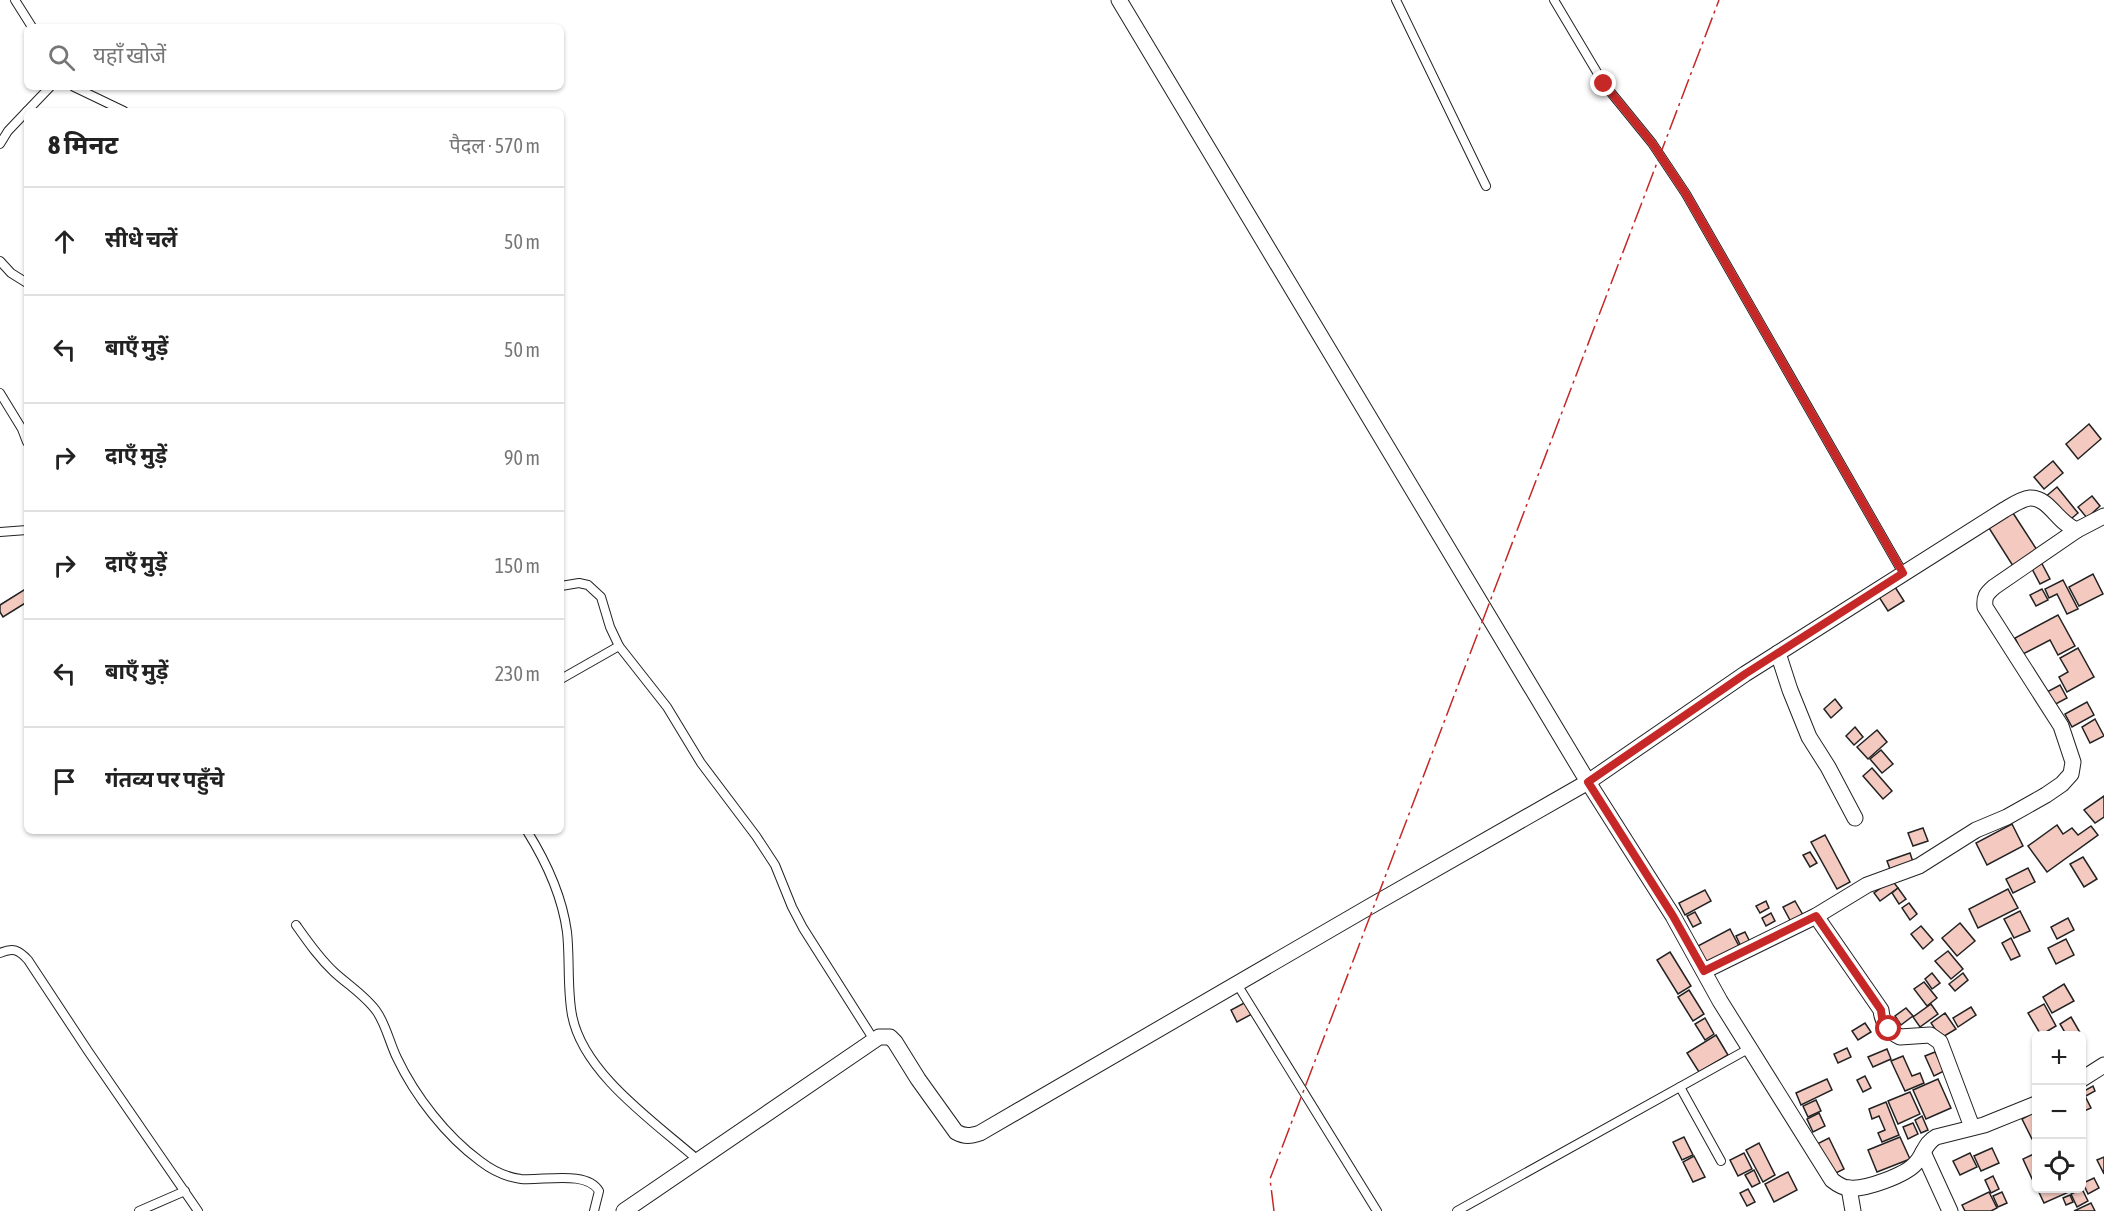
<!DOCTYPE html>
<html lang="hi">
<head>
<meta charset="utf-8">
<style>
  :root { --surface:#fff; --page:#f6f6f6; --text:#222; --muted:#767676; --line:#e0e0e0 }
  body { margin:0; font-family:"Asap Condensed","Noto Sans Devanagari",sans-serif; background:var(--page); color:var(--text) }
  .controls { position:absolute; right:18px; bottom:18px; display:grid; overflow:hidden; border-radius:9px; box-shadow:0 2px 4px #0004 }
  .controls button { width:54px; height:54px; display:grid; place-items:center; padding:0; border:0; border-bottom:2px solid var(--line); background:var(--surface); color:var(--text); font:30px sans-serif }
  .stop { position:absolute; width:18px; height:18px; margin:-14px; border:4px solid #c62828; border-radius:50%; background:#fff }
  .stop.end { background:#c62828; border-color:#fff; box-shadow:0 2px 6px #0008 }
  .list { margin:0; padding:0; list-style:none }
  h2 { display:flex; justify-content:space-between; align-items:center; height:78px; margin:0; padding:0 24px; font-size:26px }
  h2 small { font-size:20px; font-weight:400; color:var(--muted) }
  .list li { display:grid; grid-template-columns:39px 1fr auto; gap:18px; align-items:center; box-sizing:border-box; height:108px; padding:0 24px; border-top:2px solid var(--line) }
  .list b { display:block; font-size:22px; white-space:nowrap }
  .list em { font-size:20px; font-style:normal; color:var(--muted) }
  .icon { flex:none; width:33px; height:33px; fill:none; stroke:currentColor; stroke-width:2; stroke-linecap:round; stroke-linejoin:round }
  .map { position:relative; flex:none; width:2104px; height:1211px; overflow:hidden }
  .search { position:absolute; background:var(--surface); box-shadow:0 2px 4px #0004; left:24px; top:24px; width:540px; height:66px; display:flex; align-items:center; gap:15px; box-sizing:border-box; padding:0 21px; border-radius:9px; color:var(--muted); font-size:22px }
  .panel { position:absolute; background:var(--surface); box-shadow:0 2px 4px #0004; left:24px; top:108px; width:540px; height:726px; border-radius:9px }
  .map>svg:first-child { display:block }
  .building { fill:#f3c9c0; stroke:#222; stroke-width:1.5 }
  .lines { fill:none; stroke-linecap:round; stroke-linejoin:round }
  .service-casing { stroke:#222; stroke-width:10 }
  .minor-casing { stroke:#222; stroke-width:17 }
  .service { stroke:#fff; stroke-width:8 }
  .minor { stroke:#fff; stroke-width:15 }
  .power { stroke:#c62828; stroke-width:1.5; stroke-dasharray:21 4.5 3 4.5; stroke-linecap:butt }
  .route { stroke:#c62828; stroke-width:8 }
</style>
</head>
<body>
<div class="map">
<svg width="2104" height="1211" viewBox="0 0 2104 1211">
  <rect width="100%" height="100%" fill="#fff"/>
  <g class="building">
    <path d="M 2089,424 L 2101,439 L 2078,459 L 2066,444 Z"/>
    <path d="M 2053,461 L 2063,473 L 2044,489 L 2034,477 Z"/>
    <path d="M 2057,487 L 2078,513 L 2065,524 L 2044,498 Z"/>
    <path d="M 2092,496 L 2100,506 L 2087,518 L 2078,507 Z"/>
    <path d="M 2013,513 L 2037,550 L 2013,566 L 1989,528 Z"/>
    <path d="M 2040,560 L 2050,579 L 2040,584 L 2030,565 Z"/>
    <path d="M 2093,574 L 2103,594 L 2079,606 L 2069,587 Z"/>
    <path d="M 2063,580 L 2078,609 L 2067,614 L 2057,594 L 2049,598 L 2045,589 Z"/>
    <path d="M 1895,587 L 1904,601 L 1888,611 L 1879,597 Z"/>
    <path d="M 27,588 L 27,602 L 3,617 L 0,612 L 0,605 Z"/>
    <path d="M 2042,589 L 2048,600 L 2036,606 L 2030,595 Z"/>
    <path d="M 2058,615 L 2075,646 L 2058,655 L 2050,640 L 2023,654 L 2015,638 Z"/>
    <path d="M 2078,648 L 2094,677 L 2067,692 L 2059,677 L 2068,672 L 2060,658 Z"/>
    <path d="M 2060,685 L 2067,698 L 2052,706 L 2045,693 Z"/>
    <path d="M 1835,699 L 1842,708 L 1831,718 L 1824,709 Z"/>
    <path d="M 2087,702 L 2094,715 L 2072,727 L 2065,714 Z"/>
    <path d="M 2095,719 L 2104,736 L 2090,743 L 2082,727 Z"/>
    <path d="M 1855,727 L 1863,737 L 1854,745 L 1846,736 Z"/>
    <path d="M 1877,730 L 1887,742 L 1868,759 L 1857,747 Z"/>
    <path d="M 1881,750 L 1893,764 L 1882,773 L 1870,759 Z"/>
    <path d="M 1872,768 L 1892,791 L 1883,799 L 1863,776 Z"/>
    <path d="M 2104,796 L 2104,817 L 2095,823 L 2084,810 Z"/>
    <path d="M 2012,824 L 2023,846 L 1987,865 L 1976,843 Z"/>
    <path d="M 2057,825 L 2063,834 L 2072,828 L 2078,835 L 2091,826 L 2098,835 L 2047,872 L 2028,846 Z"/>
    <path d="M 1923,828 L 1928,841 L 1913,846 L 1908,833 Z"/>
    <path d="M 1825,835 L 1850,882 L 1837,889 L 1811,842 Z"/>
    <path d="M 1810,852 L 1817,863 L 1810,867 L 1803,855 Z"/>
    <path d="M 1910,853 L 1913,862 L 1890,869 L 1887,861 Z"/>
    <path d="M 2083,857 L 2097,879 L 2084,887 L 2070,864 Z"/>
    <path d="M 2028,868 L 2035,882 L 2013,893 L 2006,879 Z"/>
    <path d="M 1892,880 L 1898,888 L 1880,901 L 1874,893 Z"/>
    <path d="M 1898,888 L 1906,899 L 1899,904 L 1892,893 Z"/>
    <path d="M 2008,889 L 2018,908 L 1978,928 L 1969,909 Z"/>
    <path d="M 1705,890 L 1711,901 L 1685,915 L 1679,903 Z"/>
    <path d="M 1766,901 L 1769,908 L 1760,913 L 1756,906 Z"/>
    <path d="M 1795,901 L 1803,915 L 1791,922 L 1783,907 Z"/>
    <path d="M 1909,903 L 1917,914 L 1910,920 L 1902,908 Z"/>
    <path d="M 2020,911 L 2030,931 L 2014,938 L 2004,919 Z"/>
    <path d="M 1695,912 L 1701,923 L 1693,927 L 1687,916 Z"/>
    <path d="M 1771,913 L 1775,921 L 1766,926 L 1762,918 Z"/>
    <path d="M 2068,918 L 2074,930 L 2057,939 L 2051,927 Z"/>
    <path d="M 1960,923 L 1975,941 L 1957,956 L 1942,938 Z"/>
    <path d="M 1921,926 L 1933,940 L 1923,949 L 1911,934 Z"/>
    <path d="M 1730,929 L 1741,950 L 1707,967 L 1696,947 Z"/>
    <path d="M 1745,932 L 1751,944 L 1742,949 L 1736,936 Z"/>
    <path d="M 2011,938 L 2020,956 L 2011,960 L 2002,943 Z"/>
    <path d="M 2066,939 L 2074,955 L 2056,964 L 2048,948 Z"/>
    <path d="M 1948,951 L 1963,969 L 1951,979 L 1935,961 Z"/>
    <path d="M 1670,952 L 1691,986 L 1678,994 L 1657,960 Z"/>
    <path d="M 1932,973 L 1940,983 L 1932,989 L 1925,979 Z"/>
    <path d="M 1963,973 L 1968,980 L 1955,991 L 1949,984 Z"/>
    <path d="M 1924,982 L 1937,998 L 1927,1006 L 1914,989 Z"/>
    <path d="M 2064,984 L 2074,1001 L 2052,1013 L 2043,997 Z"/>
    <path d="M 1689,990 L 1704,1014 L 1693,1021 L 1678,997 Z"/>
    <path d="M 1246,1002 L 1252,1014 L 1237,1022 L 1231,1010 Z"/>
    <path d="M 1931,1004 L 1938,1014 L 1920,1027 L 1913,1017 Z"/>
    <path d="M 2044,1004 L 2056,1026 L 2041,1035 L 2028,1013 Z"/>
    <path d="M 1971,1007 L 1976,1015 L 1958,1027 L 1953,1018 Z"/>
    <path d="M 1906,1008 L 1913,1016 L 1901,1025 L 1895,1016 Z"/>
    <path d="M 1945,1013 L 1956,1029 L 1941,1038 L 1931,1023 Z"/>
    <path d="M 2071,1017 L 2082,1036 L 2067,1036 L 2060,1024 Z"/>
    <path d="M 1705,1018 L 1714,1034 L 1705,1040 L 1695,1024 Z"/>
    <path d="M 1865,1023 L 1871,1032 L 1858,1040 L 1852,1031 Z"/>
    <path d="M 1716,1035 L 1728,1055 L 1699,1072 L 1687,1053 Z"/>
    <path d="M 1847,1048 L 1851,1057 L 1838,1063 L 1834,1054 Z"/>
    <path d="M 1887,1049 L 1891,1059 L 1873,1067 L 1868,1057 Z"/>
    <path d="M 1935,1052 L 1944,1071 L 1934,1076 L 1925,1056 Z"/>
    <path d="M 1903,1056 L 1912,1076 L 1920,1073 L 1924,1083 L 1905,1091 L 1891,1061 Z"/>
    <path d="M 1865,1076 L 1871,1088 L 1863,1092 L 1857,1080 Z"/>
    <path d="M 1827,1079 L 1832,1090 L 1801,1105 L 1796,1093 Z"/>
    <path d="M 1938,1079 L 1951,1108 L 1926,1119 L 1913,1090 Z"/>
    <path d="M 2093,1086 L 2095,1091 L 2086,1096 L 2084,1091 Z"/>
    <path d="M 2082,1090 L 2091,1108 L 2082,1112 Z"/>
    <path d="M 1910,1092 L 1920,1114 L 1898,1124 L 1888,1101 Z"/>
    <path d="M 1816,1100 L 1821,1111 L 1808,1117 L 1803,1106 Z"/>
    <path d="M 1886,1102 L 1899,1135 L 1882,1142 L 1878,1133 L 1885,1130 L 1879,1116 L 1872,1119 L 1869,1109 Z"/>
    <path d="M 1819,1113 L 1825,1126 L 1813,1132 L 1807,1119 Z"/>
    <path d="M 2033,1113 L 2036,1119 L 2036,1137 L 2032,1139 L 2022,1119 Z"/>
    <path d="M 1922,1116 L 1928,1130 L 1921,1133 L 1915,1120 Z"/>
    <path d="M 1913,1123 L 1918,1134 L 1908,1139 L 1903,1127 Z"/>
    <path d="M 1684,1137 L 1693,1155 L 1682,1160 L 1673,1142 Z"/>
    <path d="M 1900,1137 L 1910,1159 L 1877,1172 L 1868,1150 Z"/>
    <path d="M 1829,1138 L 1844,1169 L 1832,1175 L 1817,1144 Z"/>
    <path d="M 1759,1143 L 1775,1175 L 1763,1182 L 1746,1150 Z"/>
    <path d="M 1992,1148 L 1999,1163 L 1981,1171 L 1974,1156 Z"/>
    <path d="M 1744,1153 L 1752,1169 L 1738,1176 L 1730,1160 Z"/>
    <path d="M 1970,1153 L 1977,1167 L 1960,1175 L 1953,1161 Z"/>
    <path d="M 2036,1153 L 2036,1182 L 2034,1183 L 2023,1159 Z"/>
    <path d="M 1694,1156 L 1705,1177 L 1693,1182 L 1683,1162 Z"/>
    <path d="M 2104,1157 L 2104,1174 L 2097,1160 Z"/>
    <path d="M 1754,1170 L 1760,1183 L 1752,1187 L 1745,1175 Z"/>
    <path d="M 1788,1172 L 1797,1190 L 1774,1202 L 1765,1184 Z"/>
    <path d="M 1993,1176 L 1999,1189 L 1991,1193 L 1985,1180 Z"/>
    <path d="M 2094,1178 L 2099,1188 L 2088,1194 L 2083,1183 Z"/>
    <path d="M 2037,1188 L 2067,1188 L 2069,1192 L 2044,1203 Z"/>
    <path d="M 1748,1189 L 1755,1202 L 1747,1206 L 1740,1193 Z"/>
    <path d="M 2082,1189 L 2088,1201 L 2077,1207 L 2071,1194 Z"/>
    <path d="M 1989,1192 L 1997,1208 L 1991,1211 L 1965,1211 L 1962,1205 Z"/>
    <path d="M 2002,1192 L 2007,1203 L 1998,1207 L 1993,1196 Z"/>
    <path d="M 2070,1195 L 2073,1202 L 2066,1205 L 2063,1198 Z"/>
    <path d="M 2091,1203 L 2095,1211 L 2074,1211 Z"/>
  </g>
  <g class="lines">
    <defs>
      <g id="service">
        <path d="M 15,0 L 32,27"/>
        <path d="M 1396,0 L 1486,186"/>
        <path d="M 1554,0 L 1604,84 L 1652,143 L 1686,194 L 1903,573"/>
        <path d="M 74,87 L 124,111"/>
        <path d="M 27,111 L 50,87"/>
        <path d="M 0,144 L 8,131 L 27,111"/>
        <path d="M 0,261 L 11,273 L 27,283"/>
        <path d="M 0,393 L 22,429 L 27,442"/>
        <path d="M 0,532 L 27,530"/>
        <path d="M 561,586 L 579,583 L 588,585 L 601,597 L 610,627 L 619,646 L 667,707 L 701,763 L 756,836 L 775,865 L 792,907 L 803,928 L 874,1040"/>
        <path d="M 561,679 L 619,646"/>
        <path d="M 527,831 C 547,863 562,895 567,932 C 570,959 567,988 572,1015 C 583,1074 656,1123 699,1161"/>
        <path d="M 296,925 C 308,942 319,958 334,972 C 348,985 366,996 377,1012 C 386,1025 390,1044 397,1058 C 415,1096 446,1136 480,1161 C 493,1171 505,1177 521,1179 C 543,1181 587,1170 599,1191 L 594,1211"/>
        <path d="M 0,953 C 13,947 19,950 28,960 L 88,1051 L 198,1211"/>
        <path d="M 1237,984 L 1377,1211"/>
        <path d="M 1680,1087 L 1721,1161"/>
        <path d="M 139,1211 L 185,1191"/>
        <path d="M 1457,1211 L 1750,1048"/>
      </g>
      <g id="minor">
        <path d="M 1119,0 L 1588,782 L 1673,916 L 1720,1001 L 1832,1180 C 1837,1184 1843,1188 1849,1188 C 1865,1190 1906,1175 1916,1163 C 1924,1154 1925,1143 1936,1137 L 1984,1125 L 2036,1104"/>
        <path d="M 1778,653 L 1790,690 L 1809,737 L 1828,767 L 1855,818"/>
        <path d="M 1816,916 L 1881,1010 C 1882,1022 1889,1032 1900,1037 L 1930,1035 L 1940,1042 L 1972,1127"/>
        <path d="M 1704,971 L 1816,916 L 1867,885 L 1919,866 L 1976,830 L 2007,817 L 2046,795 L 2062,784 L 2071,774 L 2073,762 L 2061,726 L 1985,607 C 1984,597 1986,594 1994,587 L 2077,530"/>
        <path d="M 2082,1079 L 2104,1065"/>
        <path d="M 1923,1152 L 1950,1211"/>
        <path d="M 1849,1188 L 1853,1211"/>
        <path d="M 624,1211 L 879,1037 L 890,1037 L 895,1042 L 918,1079 L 956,1132 C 965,1137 971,1136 980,1133 L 1369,907 L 1588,782 L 1745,674 L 2004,510 C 2011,506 2021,499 2030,498 C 2049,497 2058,524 2077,530 L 2104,516"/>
      </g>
    </defs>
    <use href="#service" class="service-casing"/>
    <use href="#minor" class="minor-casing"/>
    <use href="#service" class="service"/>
    <use href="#minor" class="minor"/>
    <path class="power" d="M 1274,1211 L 1270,1179 L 1719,0"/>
  </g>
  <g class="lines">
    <path class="route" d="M 1604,84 L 1652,143 L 1686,194 L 1903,573 L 1745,674 L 1588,782 L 1673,916 L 1704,971 L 1816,916 L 1881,1010 L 1882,1018 L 1889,1029"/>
  </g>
</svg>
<div class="controls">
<button>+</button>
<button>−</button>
<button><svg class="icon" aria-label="locate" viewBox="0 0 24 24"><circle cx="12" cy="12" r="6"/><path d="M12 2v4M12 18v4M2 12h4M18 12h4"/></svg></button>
</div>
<div class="stop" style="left:1889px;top:1029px"></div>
<div class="stop end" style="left:1604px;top:84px"></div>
<div class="search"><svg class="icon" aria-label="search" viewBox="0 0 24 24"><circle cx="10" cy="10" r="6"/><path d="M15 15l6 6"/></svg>यहाँ खोजें</div>
<section class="panel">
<h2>8 मिनट<small>पैदल · 570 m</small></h2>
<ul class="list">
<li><svg class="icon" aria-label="ahead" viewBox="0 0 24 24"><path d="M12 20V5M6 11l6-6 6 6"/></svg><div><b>सीधे चलें</b></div><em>50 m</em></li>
<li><svg class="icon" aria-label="left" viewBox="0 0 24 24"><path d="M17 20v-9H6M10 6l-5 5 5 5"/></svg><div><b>बाएँ मुड़ें</b></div><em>50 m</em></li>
<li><svg class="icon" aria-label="right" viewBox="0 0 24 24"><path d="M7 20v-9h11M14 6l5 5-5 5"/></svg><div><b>दाएँ मुड़ें</b></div><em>90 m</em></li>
<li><svg class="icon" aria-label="right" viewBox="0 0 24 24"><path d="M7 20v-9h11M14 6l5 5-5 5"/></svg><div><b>दाएँ मुड़ें</b></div><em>150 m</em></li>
<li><svg class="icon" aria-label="left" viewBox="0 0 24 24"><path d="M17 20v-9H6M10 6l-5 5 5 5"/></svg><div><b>बाएँ मुड़ें</b></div><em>230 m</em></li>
<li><svg class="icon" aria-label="arrive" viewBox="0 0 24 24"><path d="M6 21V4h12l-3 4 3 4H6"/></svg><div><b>गंतव्य पर पहुँचे</b></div></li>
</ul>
</section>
</div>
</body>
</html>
